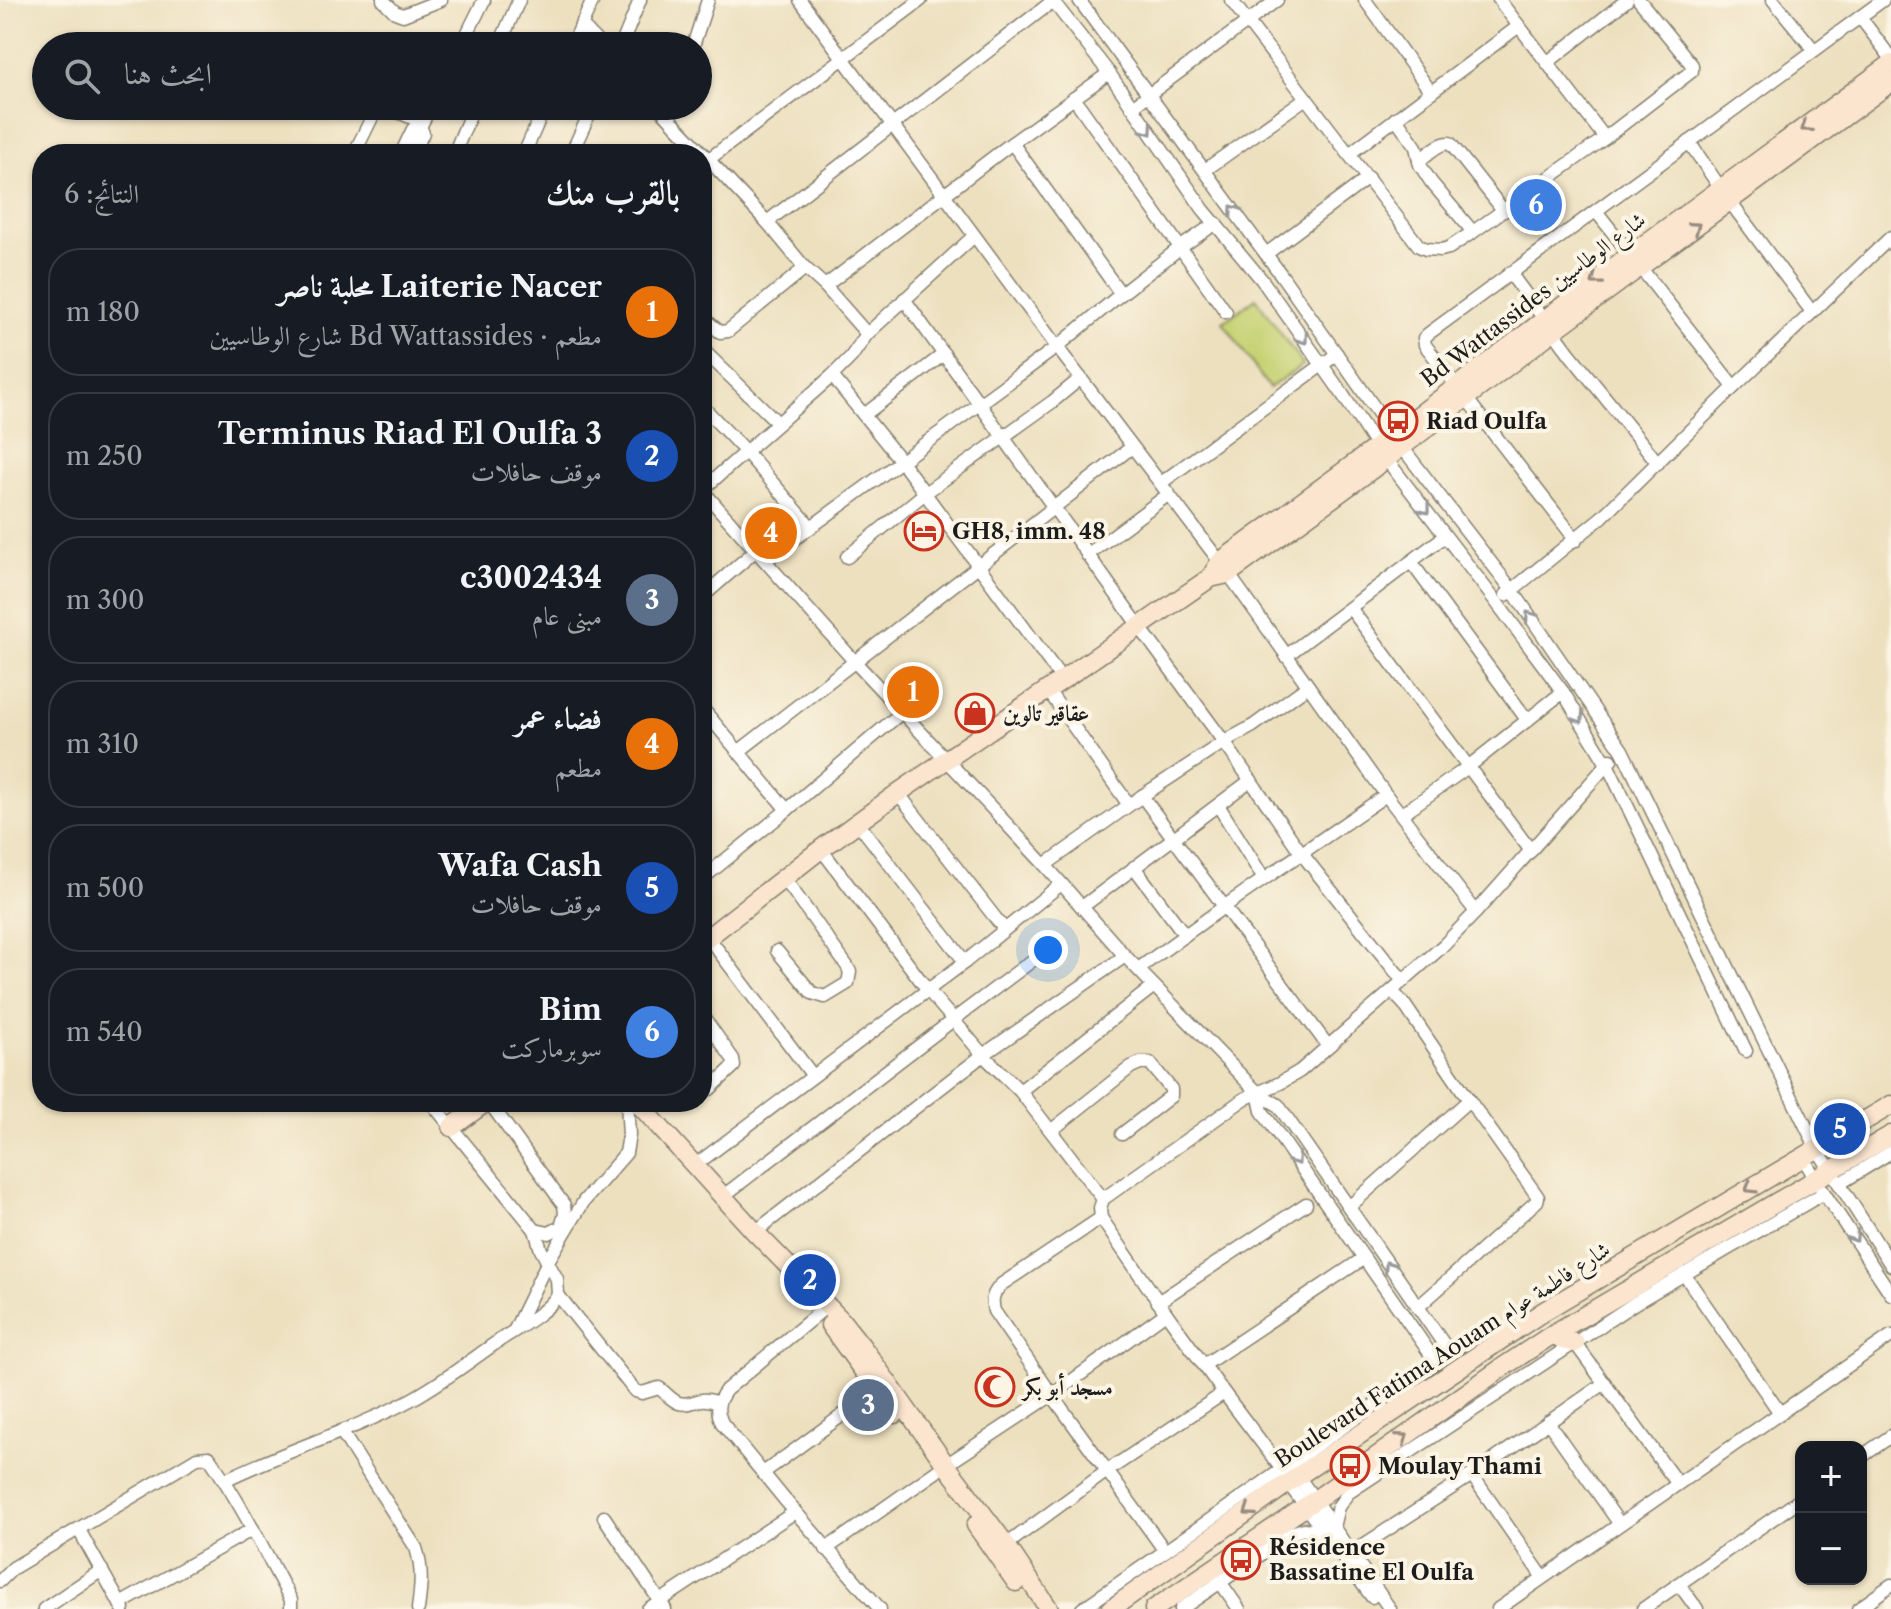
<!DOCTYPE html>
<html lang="ar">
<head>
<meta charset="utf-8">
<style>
  :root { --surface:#171b24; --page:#242831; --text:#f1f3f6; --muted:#9ea1a6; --line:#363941; --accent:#c8321e }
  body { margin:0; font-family:"Libre Caslon Text",Amiri,serif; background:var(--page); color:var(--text); direction:rtl }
  .controls { position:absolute; right:24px; bottom:24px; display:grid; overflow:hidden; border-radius:16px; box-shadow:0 2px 6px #0004 }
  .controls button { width:72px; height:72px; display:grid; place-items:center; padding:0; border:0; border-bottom:2px solid var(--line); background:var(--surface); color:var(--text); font:40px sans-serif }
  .you { position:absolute; left:1048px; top:950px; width:28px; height:28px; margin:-20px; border:6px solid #fff; border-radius:50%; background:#1a73e8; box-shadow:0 0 0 12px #1a73e833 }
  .badge { display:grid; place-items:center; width:52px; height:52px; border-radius:50%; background:var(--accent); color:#fff; font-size:26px; font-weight:700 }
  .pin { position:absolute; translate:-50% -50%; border:4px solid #fff; box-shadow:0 2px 8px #0006 }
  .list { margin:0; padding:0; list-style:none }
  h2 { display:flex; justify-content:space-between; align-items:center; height:104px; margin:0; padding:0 32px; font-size:34px }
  h2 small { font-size:26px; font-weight:400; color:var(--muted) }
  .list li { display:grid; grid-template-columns:52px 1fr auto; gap:24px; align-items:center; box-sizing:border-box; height:128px; margin:0 16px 16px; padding:0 16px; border:2px solid var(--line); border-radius:32px }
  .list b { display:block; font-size:30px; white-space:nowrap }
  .list p { margin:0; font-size:26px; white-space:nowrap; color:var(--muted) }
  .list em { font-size:26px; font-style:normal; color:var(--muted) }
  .icon { flex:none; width:44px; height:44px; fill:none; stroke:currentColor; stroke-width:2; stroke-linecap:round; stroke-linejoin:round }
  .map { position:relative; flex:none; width:1891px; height:1609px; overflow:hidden; direction:ltr }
  .search { position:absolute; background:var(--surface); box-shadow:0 2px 6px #0004; left:32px; top:32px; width:680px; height:88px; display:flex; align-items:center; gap:20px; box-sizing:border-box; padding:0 28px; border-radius:44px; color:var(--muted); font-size:30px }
  .panel { position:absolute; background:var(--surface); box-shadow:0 2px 6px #0004; left:32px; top:144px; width:680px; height:968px; border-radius:32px; direction:rtl }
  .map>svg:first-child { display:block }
  .grass { fill:#c6d273; stroke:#717748; stroke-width:2 }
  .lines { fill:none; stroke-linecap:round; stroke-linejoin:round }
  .street-casing { stroke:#847e6e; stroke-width:15 }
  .secondary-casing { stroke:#847e6e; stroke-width:21 }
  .street { stroke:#fff; stroke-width:12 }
  .secondary { stroke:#fbe5cf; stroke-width:18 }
  .oneway { stroke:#978b7e }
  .oneway2 { stroke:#999 }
  .labels { text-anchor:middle; stroke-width:8; stroke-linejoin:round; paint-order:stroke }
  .street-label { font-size:22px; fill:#1c1c1c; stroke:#fcf5e5 }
  .poi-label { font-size:22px; font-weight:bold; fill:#1c1c1c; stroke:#fcf5e5; text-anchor:start }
</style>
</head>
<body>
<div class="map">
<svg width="1891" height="1609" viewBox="0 0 1891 1609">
  <rect width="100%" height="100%" fill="#fcf5e5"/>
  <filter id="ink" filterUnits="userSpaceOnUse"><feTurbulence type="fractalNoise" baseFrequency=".0125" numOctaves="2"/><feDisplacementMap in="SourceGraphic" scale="16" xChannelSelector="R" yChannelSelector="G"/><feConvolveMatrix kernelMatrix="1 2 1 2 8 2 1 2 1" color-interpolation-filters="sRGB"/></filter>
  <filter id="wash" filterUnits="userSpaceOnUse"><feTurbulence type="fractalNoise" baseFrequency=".006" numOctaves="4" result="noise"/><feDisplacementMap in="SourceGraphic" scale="32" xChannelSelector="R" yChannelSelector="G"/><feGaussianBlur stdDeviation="1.8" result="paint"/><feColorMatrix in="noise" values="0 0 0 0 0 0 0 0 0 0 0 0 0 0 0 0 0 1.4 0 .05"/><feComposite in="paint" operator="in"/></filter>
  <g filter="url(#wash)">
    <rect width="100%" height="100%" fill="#ede0bf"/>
    <path class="grass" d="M 1256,298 L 1303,365 L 1269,388 L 1223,322 Z"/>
  </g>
  <g filter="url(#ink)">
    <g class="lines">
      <defs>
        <g id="street">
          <path d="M 383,0 L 395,12 L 403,15 L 441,0"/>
          <path d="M 800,0 L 1057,347 L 1121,294 L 1012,143"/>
          <path d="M 1052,0 L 1109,73 L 1203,209 L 1262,280 L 1341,392 L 1377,447 L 1497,603 L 1563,692 L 1607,764 L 1746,1051"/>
          <path d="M 1079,0 L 1282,276 L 1402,447 L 1512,590 L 1622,750 L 1816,1147 L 1891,1265"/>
          <path d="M 1231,0 L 1419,246 L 1426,249 L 1441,250 L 1449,248 L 1473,232 L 1605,138 L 1692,71 L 1692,65 L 1639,0"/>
          <path d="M 1365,0 L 1431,92"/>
          <path d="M 1499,0 L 1605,138"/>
          <path d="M 1773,0 L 1814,50"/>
          <path d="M 1860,17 L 1891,58"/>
          <path d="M 581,25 L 601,46"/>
          <path d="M 461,46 L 484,0"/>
          <path d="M 499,46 L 519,0"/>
          <path d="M 572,46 L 593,0"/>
          <path d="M 621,46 L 640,0"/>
          <path d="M 693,46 L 708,0"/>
          <path d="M 1548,62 L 1627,0"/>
          <path d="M 1074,98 L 1226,312"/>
          <path d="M 658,106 L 767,222 L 805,268 L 825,286 L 867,334"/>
          <path d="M 1132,107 L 1277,0"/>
          <path d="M 1396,118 L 1416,147 L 1420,165 L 1431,182 L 1473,232"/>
          <path d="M 1689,142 L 1730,202 L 1812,312"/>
          <path d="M 354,154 L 377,107 L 386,107 L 422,122"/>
          <path d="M 401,154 L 413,129 L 420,127 L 431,106"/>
          <path d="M 413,154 L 423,133 L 420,127"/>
          <path d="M 454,154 L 474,106"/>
          <path d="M 524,154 L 545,106"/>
          <path d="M 571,154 L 593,106"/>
          <path d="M 1349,154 L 1519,26"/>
          <path d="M 709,159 L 921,0"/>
          <path d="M 1419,161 C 1428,154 1438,143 1450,143 L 1504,211"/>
          <path d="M 1205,170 L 1306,98"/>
          <path d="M 1596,211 L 1734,387"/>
          <path d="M 767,222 L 1053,1"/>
          <path d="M 1266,254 L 1368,178"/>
          <path d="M 1510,273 L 1570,354 L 1658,463"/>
          <path d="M 825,286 L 1012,143 L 1109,73"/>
          <path d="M 1121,294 L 1181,247 L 1216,223"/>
          <path d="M 904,299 L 1139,626 L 1224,742 L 1302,854 L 1403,981"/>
          <path d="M 702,317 L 720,332 L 728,331 L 805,268"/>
          <path d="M 702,349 L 778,423"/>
          <path d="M 832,376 L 901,461 L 1062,679"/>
          <path d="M 702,406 L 746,452 L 810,526"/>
          <path d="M 864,415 L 944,354"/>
          <path d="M 1161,483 L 1337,354"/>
          <path d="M 702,490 L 855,662 L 1045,865 L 1125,956 L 1258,1093 L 1278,1105 L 1450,1353"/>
          <path d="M 702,490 L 832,376 L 851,357 L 867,334 L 974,236"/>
          <path d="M 1576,540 L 1425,345 L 1424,338 L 1428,334 L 1883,0"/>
          <path d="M 1087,555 L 1169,494"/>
          <path d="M 847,557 L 925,493 L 1052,402 L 1081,378"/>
          <path d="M 766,560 L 1057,347 L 1220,562 L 1386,795 L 1476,912"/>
          <path d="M 1411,562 L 1528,721"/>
          <path d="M 1506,595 L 1602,517 L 1734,387 L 1891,237"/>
          <path d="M 702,597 L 756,550"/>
          <path d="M 1351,609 L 1531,851"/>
          <path d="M 1286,656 L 1445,536"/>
          <path d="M 1047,689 L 1129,805"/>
          <path d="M 702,708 L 787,810"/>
          <path d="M 738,752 L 1132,447"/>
          <path d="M 898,793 L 1004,929"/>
          <path d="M 1142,796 L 1328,1046"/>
          <path d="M 1218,805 L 1264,879"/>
          <path d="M 1402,814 L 1468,767 L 1563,692"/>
          <path d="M 858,823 L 965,962"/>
          <path d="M 821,849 L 927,989 L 983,1055 L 1020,1091 L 1103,1199 L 1100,1208 L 1101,1218 L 1166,1313"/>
          <path d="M 1045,865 L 1142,796 L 1224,742 L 1253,726 L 1308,686"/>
          <path d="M 1134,867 L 1185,935"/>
          <path d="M 702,879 L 787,810 L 902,712"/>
          <path d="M 1082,907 L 1251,780"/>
          <path d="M 708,937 L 813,1076"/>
          <path d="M 777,951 L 812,993 L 825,997 L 848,983 L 850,972 L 847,966 L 784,878"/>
          <path d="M 1138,969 L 1225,906 L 1386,795"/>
          <path d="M 1392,991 L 1404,1004 L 1469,1100 L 1538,1197 L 1537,1201 L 1418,1307"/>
          <path d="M 702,1015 L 733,1059 L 734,1066 L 710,1089 L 702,1089"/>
          <path d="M 1020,1091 L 1154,986"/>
          <path d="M 1258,1093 L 1262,1111 L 1436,1362"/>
          <path d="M 489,1102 L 564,1205 L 565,1214 L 561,1227 L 549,1233 L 535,1230"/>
          <path d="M 1052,1130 L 1131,1067 L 1140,1063 L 1150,1063 L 1171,1089 L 1171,1096 L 1122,1134"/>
          <path d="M 1802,1156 L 1824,1193 L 1891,1294"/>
          <path d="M 694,1166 L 965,962 L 1061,884"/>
          <path d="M 1839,1184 L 1891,1152"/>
          <path d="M 722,1197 L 953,1020 L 1057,942"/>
          <path d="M 1103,1199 L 1244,1099 L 1280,1083 L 1300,1071 L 1444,945 L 1476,912 L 1611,760"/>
          <path d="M 1349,1207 L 1469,1100"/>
          <path d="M 1101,1218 L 1002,1284 C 993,1293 991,1298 994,1311 L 1052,1395 L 1165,1551"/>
          <path d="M 755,1232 L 983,1055 L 1125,956"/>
          <path d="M 1684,1274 L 1780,1413"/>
          <path d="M 558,1295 L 635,1391 L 642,1393 L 659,1388 C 665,1392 672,1401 679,1403 C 694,1407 697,1394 718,1403"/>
          <path d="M 1158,1302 L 1306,1204"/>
          <path d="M 827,1306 L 726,1390 C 717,1402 716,1410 722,1423 L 785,1500 L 880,1609"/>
          <path d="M 516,1327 L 548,1261 L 584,1201 L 626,1153 L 629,1135 L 627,1102"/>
          <path d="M 1575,1343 L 1677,1483"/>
          <path d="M 1204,1365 L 1364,1258"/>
          <path d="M 1548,1422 L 1619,1523"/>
          <path d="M 341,1431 L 416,1548 C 423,1569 421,1587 418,1609"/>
          <path d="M 1861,1457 L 1891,1436"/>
          <path d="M 946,1465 L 1052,1395 L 1166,1313 L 1224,1393 L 1287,1476"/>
          <path d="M 763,1473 L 877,1390"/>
          <path d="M 1472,1475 L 1542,1576"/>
          <path d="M 1298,1476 L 1390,1609"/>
          <path d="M 225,1480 C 286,1450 353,1431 412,1399 C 443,1382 471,1360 500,1340 C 518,1328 546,1313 558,1295 L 557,1279 L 541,1250 L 535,1230 L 431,1102"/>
          <path d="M 1288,1483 L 1372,1597"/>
          <path d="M 604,1517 L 665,1609"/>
          <path d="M 1333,1527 L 1338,1507 L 1348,1493 L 1635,1303 L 1824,1193"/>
          <path d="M 79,1530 L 123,1609"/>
          <path d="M 1006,1545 L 1107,1471 L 1224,1393"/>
          <path d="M 826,1549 L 937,1471"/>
          <path d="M 1351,1553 L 1472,1475 L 1605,1383"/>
          <path d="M 1216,1576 L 1239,1609"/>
          <path d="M 0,1581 L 13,1568 L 197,1458 L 209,1457 C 240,1502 265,1552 291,1600 L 291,1609"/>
          <path d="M 1679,1584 L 1697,1609"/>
          <path d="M 120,1604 L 253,1529"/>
          <path d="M 44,1609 L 102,1570"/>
          <path d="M 648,1609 L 795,1512"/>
          <path d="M 1082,1609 L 1478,1333"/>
          <path d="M 1181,1609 L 1294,1532 L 1304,1529 L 1324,1532"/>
          <path d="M 1498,1609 L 1891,1336"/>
          <path d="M 1643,1609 L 1801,1499"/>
          <path d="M 1858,1609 L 1891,1585"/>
        </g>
        <g id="secondary">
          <path d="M 1210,578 L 1220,562 L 1377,447 L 1630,255 L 1891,64"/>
          <path d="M 702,942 L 821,849 L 898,793 L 1210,578 L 1228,574 L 1386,459 L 1553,331 L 1891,82"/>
          <path d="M 637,1102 L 755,1232 L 840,1319 L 863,1348 L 946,1465 L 1006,1545 L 1049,1609"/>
          <path d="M 452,1127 L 486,1102"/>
          <path d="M 830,1325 L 895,1414"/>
          <path d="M 1553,1334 L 1562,1340 L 1575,1343"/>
          <path d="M 976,1525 L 1016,1582"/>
          <path d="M 1111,1609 L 1298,1476 L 1544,1311 L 1891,1105"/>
          <path d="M 1154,1609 L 1315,1500 L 1503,1367 L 1553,1334 L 1891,1135"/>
        </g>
      </defs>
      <use href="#street" class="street-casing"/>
      <use href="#secondary" class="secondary-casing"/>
      <use href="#street" class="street"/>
      <use href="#secondary" class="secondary"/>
    </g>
    <defs><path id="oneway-chevron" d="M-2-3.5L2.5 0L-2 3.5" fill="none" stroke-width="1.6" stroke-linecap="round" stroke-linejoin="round" transform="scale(2)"/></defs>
    <g class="oneway">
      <use href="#oneway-chevron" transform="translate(1806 127) rotate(144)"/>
      <use href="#oneway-chevron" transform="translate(1695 227) rotate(-36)"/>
      <use href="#oneway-chevron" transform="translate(1596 280) rotate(143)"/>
      <use href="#oneway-chevron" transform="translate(1750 1188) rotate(149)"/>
      <use href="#oneway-chevron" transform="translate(1403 1438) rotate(-35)"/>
      <use href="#oneway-chevron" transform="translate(1249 1511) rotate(145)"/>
    </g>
    <g class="oneway2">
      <use href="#oneway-chevron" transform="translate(1148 130) rotate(55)"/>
      <use href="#oneway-chevron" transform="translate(1234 210) rotate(-126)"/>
      <use href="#oneway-chevron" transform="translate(1303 339) rotate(55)"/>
      <use href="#oneway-chevron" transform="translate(1425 509) rotate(52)"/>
      <use href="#oneway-chevron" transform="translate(1530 616) rotate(-125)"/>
      <use href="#oneway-chevron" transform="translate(1579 718) rotate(58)"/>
      <use href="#oneway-chevron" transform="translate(1296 1160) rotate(55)"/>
      <use href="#oneway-chevron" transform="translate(1854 1237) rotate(56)"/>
      <use href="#oneway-chevron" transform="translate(1389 1266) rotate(-125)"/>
    </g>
  </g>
  <defs>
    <symbol id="bus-ring" viewBox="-11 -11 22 22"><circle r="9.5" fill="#fcf5e5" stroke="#c8321e" stroke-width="1.5"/><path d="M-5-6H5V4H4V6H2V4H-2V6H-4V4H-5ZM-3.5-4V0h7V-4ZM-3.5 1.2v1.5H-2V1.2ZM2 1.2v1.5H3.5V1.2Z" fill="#c8321e"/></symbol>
    <symbol id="hotel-ring" viewBox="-11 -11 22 22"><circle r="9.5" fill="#fcf5e5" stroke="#c8321e" stroke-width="1.5"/><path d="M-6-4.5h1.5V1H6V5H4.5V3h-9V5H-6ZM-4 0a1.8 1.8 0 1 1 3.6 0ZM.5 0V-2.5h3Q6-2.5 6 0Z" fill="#c8321e"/></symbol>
    <symbol id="shop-ring" viewBox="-11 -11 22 22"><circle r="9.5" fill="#fcf5e5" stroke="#c8321e" stroke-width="1.5"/><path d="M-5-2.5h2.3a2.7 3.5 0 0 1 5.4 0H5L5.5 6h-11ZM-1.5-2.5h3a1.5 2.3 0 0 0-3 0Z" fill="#c8321e"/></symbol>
    <symbol id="mosque-ring" viewBox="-11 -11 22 22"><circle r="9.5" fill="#fcf5e5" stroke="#c8321e" stroke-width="1.5"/><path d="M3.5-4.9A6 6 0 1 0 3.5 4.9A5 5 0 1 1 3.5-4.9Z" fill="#c8321e"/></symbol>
  </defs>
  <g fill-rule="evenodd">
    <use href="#bus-ring" x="1376" y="399" width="44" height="44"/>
    <use href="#hotel-ring" x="902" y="509" width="44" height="44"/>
    <use href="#shop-ring" x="953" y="691" width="44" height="44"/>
    <use href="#mosque-ring" x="973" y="1365" width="44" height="44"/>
    <use href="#bus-ring" x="1328" y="1444" width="44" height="44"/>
    <use href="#bus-ring" x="1219" y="1538" width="44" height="44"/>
  </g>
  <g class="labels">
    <g class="street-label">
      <text transform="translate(1533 299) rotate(-37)" y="8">Bd Wattassides شارع الوطاسيين</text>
      <text transform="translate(1442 1354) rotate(-33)" y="8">Boulevard Fatima Aouam شارع فاطمة عوام</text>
    </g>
    <g class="poi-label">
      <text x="1426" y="429">Riad Oulfa</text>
      <text x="952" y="539">GH8, imm. 48</text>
      <text x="1003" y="721">عقاقير تالوين</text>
      <text x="1023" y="1395">مسجد أبو بكر</text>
      <text x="1378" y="1474">Moulay Thami</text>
      <text x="1269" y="1555">Résidence<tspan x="1269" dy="25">Bassatine El Oulfa</tspan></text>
    </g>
  </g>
</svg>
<div class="controls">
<button>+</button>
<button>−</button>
</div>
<div class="you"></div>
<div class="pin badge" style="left:913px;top:692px;background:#e8710a">1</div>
<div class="pin badge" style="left:810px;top:1280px;background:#1a4fb4">2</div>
<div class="pin badge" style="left:868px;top:1405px;background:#5c6f8a">3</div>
<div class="pin badge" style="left:771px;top:533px;background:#e8710a">4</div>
<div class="pin badge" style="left:1840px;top:1129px;background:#1a4fb4">5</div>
<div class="pin badge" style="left:1536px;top:205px;background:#3f7fe0">6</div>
<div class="search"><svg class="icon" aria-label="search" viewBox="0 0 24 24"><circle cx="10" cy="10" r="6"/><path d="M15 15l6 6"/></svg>ابحث هنا</div>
<section class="panel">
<h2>بالقرب منك<small>النتائج: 6</small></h2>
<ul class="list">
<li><span class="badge" style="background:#e8710a">1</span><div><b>Laiterie Nacer محلبة ناصر</b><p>مطعم · Bd Wattassides شارع الوطاسيين</p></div><em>180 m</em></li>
<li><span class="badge" style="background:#1a4fb4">2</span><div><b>Terminus Riad El Oulfa 3</b><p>موقف حافلات</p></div><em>250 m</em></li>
<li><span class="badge" style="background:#5c6f8a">3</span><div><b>c3002434</b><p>مبنى عام</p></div><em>300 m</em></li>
<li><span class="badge" style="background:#e8710a">4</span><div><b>فضاء عمر</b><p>مطعم</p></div><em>310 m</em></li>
<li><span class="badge" style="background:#1a4fb4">5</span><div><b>Wafa Cash</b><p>موقف حافلات</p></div><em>500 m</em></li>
<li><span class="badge" style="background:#3f7fe0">6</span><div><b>Bim</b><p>سوبرماركت</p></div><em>540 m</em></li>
</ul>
</section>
</div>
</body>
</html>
